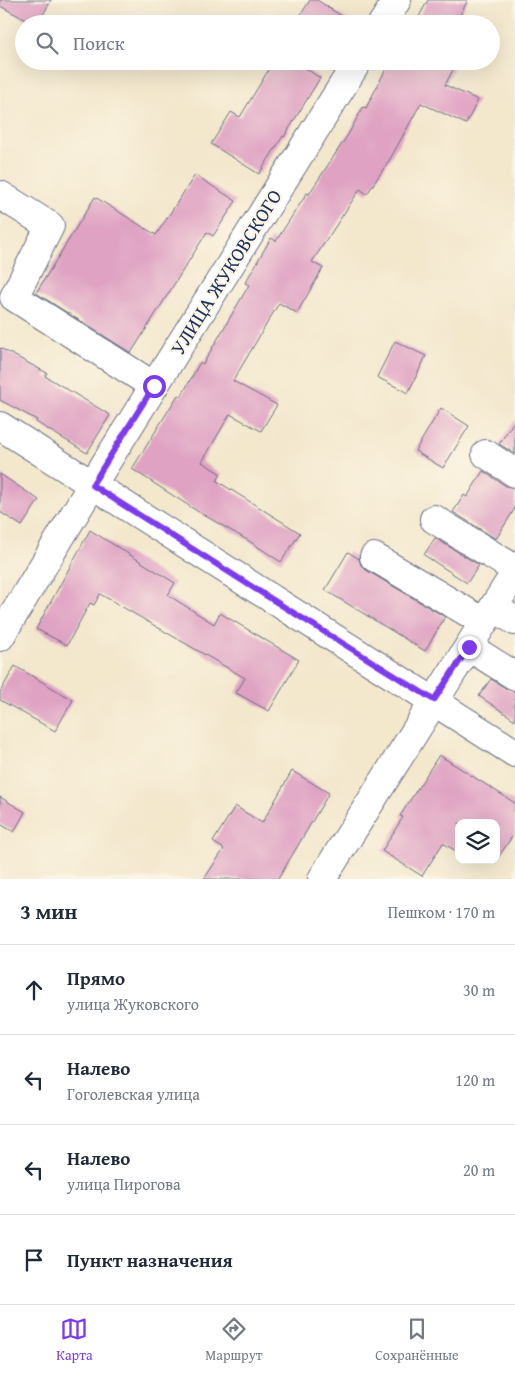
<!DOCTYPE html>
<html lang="ru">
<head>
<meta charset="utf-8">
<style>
  :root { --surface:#fff; --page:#f6f6f7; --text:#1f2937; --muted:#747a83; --line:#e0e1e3; --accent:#7c3aed }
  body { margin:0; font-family:"Gentium Book Plus",serif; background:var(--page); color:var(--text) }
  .controls { position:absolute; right:15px; bottom:15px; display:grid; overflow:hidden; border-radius:10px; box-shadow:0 5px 20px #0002 }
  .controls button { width:45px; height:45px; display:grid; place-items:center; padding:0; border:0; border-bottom:1px solid var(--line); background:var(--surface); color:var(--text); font:25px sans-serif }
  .stop { position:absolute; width:15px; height:15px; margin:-11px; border:4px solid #7c3aed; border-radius:50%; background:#fff }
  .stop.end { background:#7c3aed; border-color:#fff; box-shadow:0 1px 5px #0008 }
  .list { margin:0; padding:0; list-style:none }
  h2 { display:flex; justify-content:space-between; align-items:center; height:65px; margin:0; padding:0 20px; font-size:21px }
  h2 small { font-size:16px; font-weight:400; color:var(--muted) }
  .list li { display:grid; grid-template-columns:32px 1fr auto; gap:15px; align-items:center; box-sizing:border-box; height:90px; padding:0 20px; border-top:1px solid var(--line) }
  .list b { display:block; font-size:19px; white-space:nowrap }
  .list p { margin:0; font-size:16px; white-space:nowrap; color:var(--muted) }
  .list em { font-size:16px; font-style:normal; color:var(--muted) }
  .icon { flex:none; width:28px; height:28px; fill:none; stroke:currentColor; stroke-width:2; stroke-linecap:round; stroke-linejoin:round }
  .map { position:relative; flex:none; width:515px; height:879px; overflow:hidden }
  .search { position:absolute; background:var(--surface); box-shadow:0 5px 20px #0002; left:15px; right:15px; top:15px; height:55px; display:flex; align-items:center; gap:12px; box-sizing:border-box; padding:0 18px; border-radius:28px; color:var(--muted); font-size:19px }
  .sheet { height:425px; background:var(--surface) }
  nav { display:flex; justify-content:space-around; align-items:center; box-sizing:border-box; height:70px; border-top:1px solid var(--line); background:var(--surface); font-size:14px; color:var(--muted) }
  nav a { display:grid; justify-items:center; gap:2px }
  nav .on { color:var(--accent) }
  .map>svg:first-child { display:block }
  .building { fill:#dfa2c3 }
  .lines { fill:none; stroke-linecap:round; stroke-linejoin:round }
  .minor-casing { stroke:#676f84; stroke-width:30 }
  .minor { stroke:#fff; stroke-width:28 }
  .route { stroke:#7c3aed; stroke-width:6 }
  .labels { text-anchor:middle; stroke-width:4; stroke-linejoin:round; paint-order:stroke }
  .street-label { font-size:20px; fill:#1b2f5e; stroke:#fcf5e5 }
</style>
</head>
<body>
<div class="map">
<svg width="515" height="879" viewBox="0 0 515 879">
  <rect width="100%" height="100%" fill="#fcf5e5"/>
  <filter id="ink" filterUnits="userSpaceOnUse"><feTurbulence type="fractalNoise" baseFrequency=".02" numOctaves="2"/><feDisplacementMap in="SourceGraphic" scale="10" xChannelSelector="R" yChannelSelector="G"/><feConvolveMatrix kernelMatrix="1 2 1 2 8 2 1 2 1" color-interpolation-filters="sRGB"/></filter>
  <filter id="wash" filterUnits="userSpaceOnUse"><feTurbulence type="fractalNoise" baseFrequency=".0096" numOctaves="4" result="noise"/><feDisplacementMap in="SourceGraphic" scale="20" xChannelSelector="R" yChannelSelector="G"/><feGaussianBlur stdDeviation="1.12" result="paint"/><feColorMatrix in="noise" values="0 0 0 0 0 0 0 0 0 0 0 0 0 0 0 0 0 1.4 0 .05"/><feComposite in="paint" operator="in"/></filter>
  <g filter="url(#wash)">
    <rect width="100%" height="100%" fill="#f3e7cc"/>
    <g id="blocks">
      <g class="building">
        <path d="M 0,0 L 51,0 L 38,24 L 34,24 L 0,6 Z"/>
        <path d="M 310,0 L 317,0 L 354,24 L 295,24 Z"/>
        <path d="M 428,0 L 468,0 L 455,24 L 415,24 Z"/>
        <path d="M 274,61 L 295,61 L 320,78 L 284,137 L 283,136 L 259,174 L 211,144 L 231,112 L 240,117 Z"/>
        <path d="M 390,61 L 441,61 L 454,68 L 445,85 L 478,100 L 466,124 L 421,103 L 390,159 L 367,194 L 360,189 L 312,262 L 323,268 L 297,313 L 279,303 L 233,381 L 277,405 L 261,431 L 230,414 L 202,462 L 221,474 L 217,481 L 300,533 L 281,562 L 249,541 L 197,511 L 132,469 L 178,395 L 181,397 L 200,362 L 203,364 L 249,285 L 245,283 L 271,238 L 276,241 L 307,193 L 309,194 L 349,133 L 363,107 L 366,108 Z"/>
        <path d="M 195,175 L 236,201 L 213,236 L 207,232 L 131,353 L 36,293 L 95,197 L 156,235 Z"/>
        <path d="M 395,341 L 426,356 L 408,393 L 377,377 Z"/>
        <path d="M 0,348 L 47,373 L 45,376 L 110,415 L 87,453 L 36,422 L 37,420 L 0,400 Z"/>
        <path d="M 441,408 L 469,426 L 443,468 L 415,451 Z"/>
        <path d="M 515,420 L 515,454 L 499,444 Z"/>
        <path d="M 483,471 L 506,486 L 515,488 L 515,508 L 496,539 L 453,512 L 464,495 L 467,497 Z"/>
        <path d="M 0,474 L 39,500 L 22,526 L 0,512 Z"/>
        <path d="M 90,530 L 175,583 L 168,595 L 214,624 L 220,613 L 299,660 L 269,711 L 236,693 L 245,678 L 100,594 L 94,605 L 90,603 L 67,645 L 36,629 Z"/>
        <path d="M 435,538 L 479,565 L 467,583 L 424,555 Z"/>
        <path d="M 348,552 L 359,559 L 361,565 L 366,570 L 445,617 L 425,651 L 325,590 Z"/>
        <path d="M 15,666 L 73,700 L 55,731 L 0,700 L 0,692 Z"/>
        <path d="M 491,679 L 507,689 L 515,692 L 515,720 L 479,696 Z"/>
        <path d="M 439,755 L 515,803 L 515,832 L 496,861 L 496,823 L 459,823 L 459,853 L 443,843 L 422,876 L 382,851 L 403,817 L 400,816 Z"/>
        <path d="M 292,771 L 329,793 L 278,879 L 204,879 L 224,849 L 213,842 L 235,806 L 262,823 Z"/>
        <path d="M 0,797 L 25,812 L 14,832 L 0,824 Z"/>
      </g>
    </g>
  </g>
  <g filter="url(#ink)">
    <use href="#blocks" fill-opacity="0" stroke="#676f84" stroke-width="1"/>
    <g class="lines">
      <defs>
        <g id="minor">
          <path d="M 382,24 L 397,0"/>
          <path d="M 0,195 L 50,226 L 14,297 L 154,386"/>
          <path d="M 0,426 L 515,753"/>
          <path d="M 486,454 L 515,473"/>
          <path d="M 434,519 L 515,569"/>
          <path d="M 374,557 L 484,622"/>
          <path d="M 494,607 L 515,621"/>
          <path d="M 0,637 L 92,485 L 358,61"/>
          <path d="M 469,647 L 515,676"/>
          <path d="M 322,879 L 515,573"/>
        </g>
      </defs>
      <use href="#minor" class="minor-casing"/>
      <use href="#minor" class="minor"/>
    </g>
  </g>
  <g class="lines" filter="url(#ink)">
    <path class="route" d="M 154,386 L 92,485 L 265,595 L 434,700 L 469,647"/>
  </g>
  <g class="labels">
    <g class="street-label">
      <text transform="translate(226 272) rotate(-58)" y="7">УЛИЦА ЖУКОВСКОГО</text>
    </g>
  </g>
</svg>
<div class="controls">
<button><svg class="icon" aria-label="layers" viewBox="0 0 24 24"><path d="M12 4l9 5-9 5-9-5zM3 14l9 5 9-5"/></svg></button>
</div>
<div class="stop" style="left:154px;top:386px"></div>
<div class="stop end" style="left:469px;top:647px"></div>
<div class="search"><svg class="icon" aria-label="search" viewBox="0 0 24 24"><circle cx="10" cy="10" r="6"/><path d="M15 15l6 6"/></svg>Поиск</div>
</div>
<section class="sheet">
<h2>3 мин<small>Пешком · 170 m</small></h2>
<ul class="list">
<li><svg class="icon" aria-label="ahead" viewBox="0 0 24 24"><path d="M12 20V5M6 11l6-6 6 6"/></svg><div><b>Прямо</b><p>улица Жуковского</p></div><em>30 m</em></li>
<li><svg class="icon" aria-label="left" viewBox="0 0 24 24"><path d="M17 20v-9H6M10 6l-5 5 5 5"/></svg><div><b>Налево</b><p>Гоголевская улица</p></div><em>120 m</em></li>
<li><svg class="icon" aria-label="left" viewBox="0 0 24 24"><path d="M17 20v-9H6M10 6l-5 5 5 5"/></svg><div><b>Налево</b><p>улица Пирогова</p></div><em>20 m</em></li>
<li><svg class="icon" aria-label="arrive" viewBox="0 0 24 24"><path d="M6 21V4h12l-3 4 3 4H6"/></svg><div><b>Пункт назначения</b></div></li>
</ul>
</section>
<nav>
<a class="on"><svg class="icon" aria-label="map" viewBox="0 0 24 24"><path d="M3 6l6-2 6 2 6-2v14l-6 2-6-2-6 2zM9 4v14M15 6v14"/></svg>Карта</a>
<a><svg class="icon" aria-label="directions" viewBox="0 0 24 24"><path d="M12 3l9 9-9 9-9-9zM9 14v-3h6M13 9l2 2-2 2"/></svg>Маршрут</a>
<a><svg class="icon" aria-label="saved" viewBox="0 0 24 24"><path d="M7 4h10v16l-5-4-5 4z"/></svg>Сохранённые</a>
</nav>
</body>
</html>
